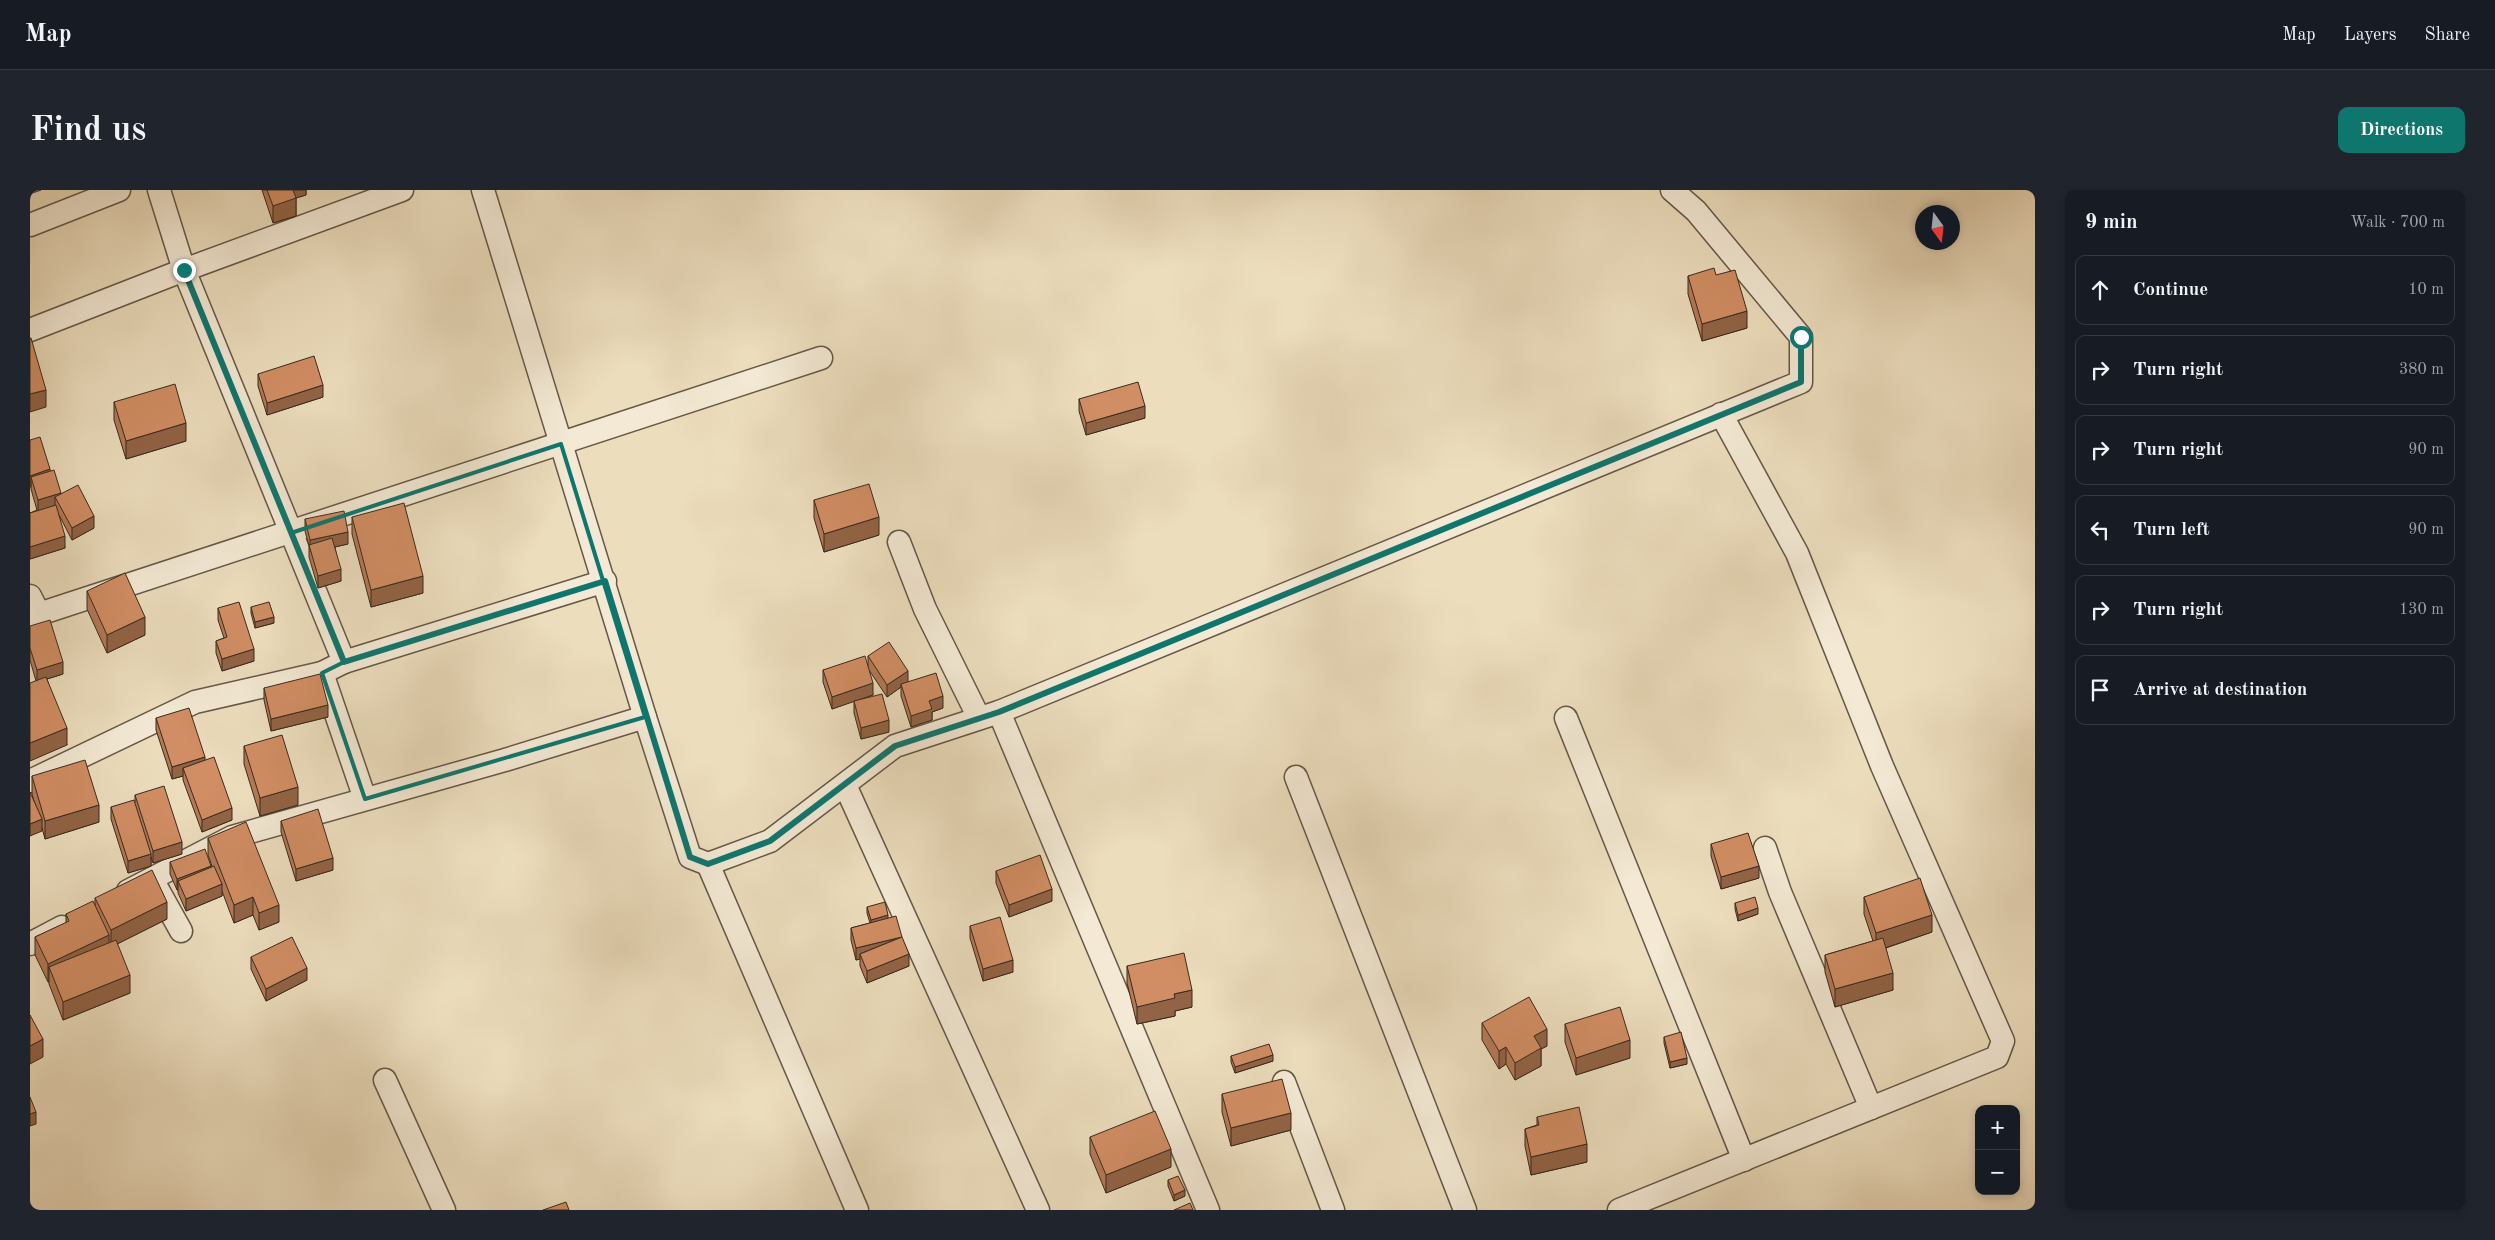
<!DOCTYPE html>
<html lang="en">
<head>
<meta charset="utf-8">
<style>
  :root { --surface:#171b24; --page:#20242c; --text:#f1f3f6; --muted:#9ea1a6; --line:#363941; --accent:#0f766e }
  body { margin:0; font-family:"Old Standard TT",serif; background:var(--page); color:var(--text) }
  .controls { position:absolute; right:15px; bottom:15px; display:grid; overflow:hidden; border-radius:10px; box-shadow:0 2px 8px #0003 }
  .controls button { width:45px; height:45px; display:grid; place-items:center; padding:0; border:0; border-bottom:1px solid var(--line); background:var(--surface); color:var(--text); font:25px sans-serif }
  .compass { position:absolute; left:1885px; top:15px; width:45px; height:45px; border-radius:50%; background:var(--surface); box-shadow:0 2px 8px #0003; rotate:165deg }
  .stop { position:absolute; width:15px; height:15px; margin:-11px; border:4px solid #0f766e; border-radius:50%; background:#fff }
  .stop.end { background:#0f766e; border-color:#fff; box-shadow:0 1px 5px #0008 }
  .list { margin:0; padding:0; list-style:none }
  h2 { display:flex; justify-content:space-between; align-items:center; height:65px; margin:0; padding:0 20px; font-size:21px }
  h2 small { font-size:16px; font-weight:400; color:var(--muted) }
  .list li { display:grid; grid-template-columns:32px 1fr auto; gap:15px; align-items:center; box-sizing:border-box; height:70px; margin:0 10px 10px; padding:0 10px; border:1px solid var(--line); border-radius:10px }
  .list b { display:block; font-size:19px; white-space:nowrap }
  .list em { font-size:16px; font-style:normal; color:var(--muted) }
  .icon { flex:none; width:28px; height:28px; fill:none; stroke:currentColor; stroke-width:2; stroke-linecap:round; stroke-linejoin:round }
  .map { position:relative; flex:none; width:2005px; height:1020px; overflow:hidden; border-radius:10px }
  header { display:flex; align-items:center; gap:30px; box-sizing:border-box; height:70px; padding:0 25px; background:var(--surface); border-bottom:1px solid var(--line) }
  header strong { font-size:24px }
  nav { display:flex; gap:28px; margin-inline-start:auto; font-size:18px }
  .intro { display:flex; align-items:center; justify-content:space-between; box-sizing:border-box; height:120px; padding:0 30px }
  h1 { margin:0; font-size:35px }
  .button { padding:12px 22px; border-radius:10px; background:var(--accent); color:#fff; font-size:18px; font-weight:700 }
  main { display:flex; gap:30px; padding:0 30px }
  aside { flex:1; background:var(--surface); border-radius:10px; box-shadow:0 2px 8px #0003 }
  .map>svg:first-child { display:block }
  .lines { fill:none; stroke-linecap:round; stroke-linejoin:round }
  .minor-casing { stroke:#655846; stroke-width:25 }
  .minor { stroke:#f3e9d4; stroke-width:22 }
  .wall { fill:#b47955; stroke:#382b1f }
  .shaded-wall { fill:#926345; stroke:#382b1f }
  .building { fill:#d18d63; stroke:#382b1f }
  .route { stroke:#0f766e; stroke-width:6 }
  .marked { fill:none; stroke:#0f766e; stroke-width:4; stroke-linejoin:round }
</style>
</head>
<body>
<header>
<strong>Map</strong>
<nav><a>Map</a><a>Layers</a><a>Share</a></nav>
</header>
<div class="intro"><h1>Find us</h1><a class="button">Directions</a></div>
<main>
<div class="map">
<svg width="2005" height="1020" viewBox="0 0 2005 1020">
  <rect width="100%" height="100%" fill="#ecddbd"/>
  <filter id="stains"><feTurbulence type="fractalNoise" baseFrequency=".004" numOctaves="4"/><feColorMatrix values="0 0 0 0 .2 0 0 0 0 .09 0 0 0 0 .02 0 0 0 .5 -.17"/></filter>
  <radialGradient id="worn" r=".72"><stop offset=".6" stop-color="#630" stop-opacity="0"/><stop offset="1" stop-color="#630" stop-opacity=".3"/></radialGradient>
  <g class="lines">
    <defs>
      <g id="minor">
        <path d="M 129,0 L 154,80 L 314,472 L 292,483"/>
        <path d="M 453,0 L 615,527"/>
        <path d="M 0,35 L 89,0"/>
        <path d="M 0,140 L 154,80 L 372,0"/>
        <path d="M 869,352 L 895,419 L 949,528"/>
        <path d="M 0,406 L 9,424 L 0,428"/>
        <path d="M 9,424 L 791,168"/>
        <path d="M 314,472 L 575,391"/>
        <path d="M 969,522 L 1771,192 L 1771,147 L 1666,21 L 1642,0"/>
        <path d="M 1536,528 L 1714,970"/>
        <path d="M 1266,587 L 1435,1020"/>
        <path d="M 0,591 L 165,512 L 292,483 L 335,609"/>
        <path d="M 815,595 L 1008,1020"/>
        <path d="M 1735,658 L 1750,702 L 1841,918"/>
        <path d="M 678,674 L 827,1020"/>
        <path d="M 122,689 L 151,741"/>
        <path d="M 98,701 L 202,647 L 475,570 L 615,527 L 660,667 L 678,674 L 740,651 L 865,556 L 969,522 L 1178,1020"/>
        <path d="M 0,754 L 32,737"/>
        <path d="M 355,890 L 414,1020"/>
        <path d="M 1254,892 L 1303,1020"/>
        <path d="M 1589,1020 L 1967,867 L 1973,851 L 1852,576 L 1767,363 L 1691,224"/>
      </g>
    </defs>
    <use href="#minor" class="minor-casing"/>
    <use href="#minor" class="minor"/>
  </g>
  <g class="wall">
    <path d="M 232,0 L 276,0 L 276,5 L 266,8 L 266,26 L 243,33 Z"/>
    <path d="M 1686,85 L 1717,138 L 1672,151 L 1658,104 L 1658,86 Z"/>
    <path d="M 228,184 L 293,207 L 237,225 L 228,196 Z"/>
    <path d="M 1049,209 L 1115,228 L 1056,245 L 1049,221 Z"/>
    <path d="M 84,212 L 156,251 L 96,269 L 84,230 Z"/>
    <path d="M 0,250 L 20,281 L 31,304 L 64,338 L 42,350 L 29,325 L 35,358 L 0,369 L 0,323 L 7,320 L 1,299 Z"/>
    <path d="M 784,310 L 849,345 L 794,362 L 784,328 Z"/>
    <path d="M 322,327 L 393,403 L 341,417 L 322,344 Z"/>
    <path d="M 275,329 L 318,354 L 305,357 L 311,391 L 288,398 L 279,367 L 279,356 L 275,341 Z"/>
    <path d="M 57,401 L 115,445 L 77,463 L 57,419 Z"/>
    <path d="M 221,417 L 244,433 L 225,438 L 221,423 Z"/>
    <path d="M 188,418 L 224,471 L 192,481 L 186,463 L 186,451 L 194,448 L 188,430 Z"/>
    <path d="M 0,436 L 33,484 L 17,489 L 37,555 L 6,491 L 0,470 Z"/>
    <path d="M 838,466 L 878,492 L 913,518 L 902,522 L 902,530 L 881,537 L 871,506 L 871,497 L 857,507 L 839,480 L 843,505 L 824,511 L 859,542 L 831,549 L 824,523 L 824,511 L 802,519 L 793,492 L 793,480 L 838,476 Z"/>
    <path d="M 234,498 L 298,527 L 241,541 L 234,510 Z"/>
    <path d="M 126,528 L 175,570 L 202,630 L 172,642 L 153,590 L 153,586 L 142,589 L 126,540 Z"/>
    <path d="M 214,556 L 268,615 L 230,626 L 214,574 Z"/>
    <path d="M 2,586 L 69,632 L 15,649 L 12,638 L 12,641 L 2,604 Z"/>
    <path d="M 105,605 L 152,664 L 123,673 L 121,667 L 121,676 L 98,683 L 81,629 L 81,617 L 105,612 Z"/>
    <path d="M 251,631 L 303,680 L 266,691 L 251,642 Z"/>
    <path d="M 178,648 L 249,732 L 229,740 L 223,725 L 204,733 L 192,701 L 192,706 L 156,721 L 148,703 L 148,700 L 147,700 L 140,684 L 140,672 L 182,676 L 178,665 Z"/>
    <path d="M 1681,654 L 1729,688 L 1691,699 L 1681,666 Z"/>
    <path d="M 966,681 L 1022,711 L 979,727 L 966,693 Z"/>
    <path d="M 1834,707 L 1902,742 L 1856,758 L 1863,800 L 1805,817 L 1795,782 L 1795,765 L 1843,751 L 1834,724 Z"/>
    <path d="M 65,708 L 137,729 L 87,754 L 100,803 L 33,830 L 19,794 L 19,792 L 18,792 L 5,765 L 5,747 L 36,733 L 36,724 L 65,716 Z"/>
    <path d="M 1705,713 L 1728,724 L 1708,731 L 1705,719 Z"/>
    <path d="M 837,717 L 858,728 L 879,776 L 837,793 L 830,776 L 830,769 L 826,770 L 821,750 L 821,738 L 840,733 L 837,723 Z"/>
    <path d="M 940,736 L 983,782 L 953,791 L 940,748 Z"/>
    <path d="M 221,767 L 277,790 L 236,811 L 221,779 Z"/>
    <path d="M 1097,776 L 1162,817 L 1145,821 L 1145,826 L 1107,834 L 1097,793 Z"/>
    <path d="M 1452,833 L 1517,856 L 1511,859 L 1511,876 L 1485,890 L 1476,874 L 1469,879 L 1452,850 Z"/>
    <path d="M 1535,834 L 1600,868 L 1546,885 L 1535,852 Z"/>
    <path d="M 1634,847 L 1657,874 L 1640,878 L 1634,853 Z"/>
    <path d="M 1201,866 L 1243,871 L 1205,883 L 1201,872 Z"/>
    <path d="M 1192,904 L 1261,940 L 1201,956 L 1192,922 Z"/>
    <path d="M 1507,927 L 1557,972 L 1501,985 L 1495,956 L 1495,939 L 1507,935 Z"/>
    <path d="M 1060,947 L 1141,977 L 1076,1003 L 1060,964 Z"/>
    <path d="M 1138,990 L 1155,1006 L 1144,1011 L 1138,996 Z"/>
  </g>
  <g class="shaded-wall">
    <path d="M 0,0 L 11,0 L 0,4 Z"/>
    <path d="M 260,0 L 276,0 L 276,5 L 266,8 L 266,26 L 243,33 L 243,16 Z"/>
    <path d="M 1717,121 L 1717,138 L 1672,151 L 1672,134 Z"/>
    <path d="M 293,195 L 293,207 L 237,225 L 237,213 Z"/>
    <path d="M 16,200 L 16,217 L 0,222 L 0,204 Z"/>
    <path d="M 1115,216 L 1115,228 L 1056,245 L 1056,233 Z"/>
    <path d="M 156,233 L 156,251 L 96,269 L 96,251 Z"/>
    <path d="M 20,279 L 20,291 L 1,287 L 1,297 L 0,297 L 0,286 Z"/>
    <path d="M 31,303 L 31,315 L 25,307 L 25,317 L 8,322 L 8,310 Z"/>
    <path d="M 64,326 L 64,338 L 42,350 L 42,338 Z"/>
    <path d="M 849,327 L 849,345 L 794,362 L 794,344 Z"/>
    <path d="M 318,342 L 318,354 L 281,362 L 280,359 L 280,350 Z"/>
    <path d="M 35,346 L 35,358 L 0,369 L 0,357 Z"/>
    <path d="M 311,379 L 311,391 L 288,398 L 288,386 Z"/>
    <path d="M 393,386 L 393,403 L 341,417 L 341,400 Z"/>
    <path d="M 115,427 L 115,445 L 77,463 L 77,445 Z"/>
    <path d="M 244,427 L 244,433 L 225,438 L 225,432 Z"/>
    <path d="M 224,459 L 224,471 L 192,481 L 192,469 Z"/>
    <path d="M 33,472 L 33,484 L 7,492 L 7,480 Z"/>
    <path d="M 878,481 L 878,493 L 871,494 L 871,497 L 857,507 L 857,495 Z"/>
    <path d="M 843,493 L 843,505 L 802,519 L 802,507 Z"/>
    <path d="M 913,506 L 913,518 L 902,522 L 902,530 L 881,537 L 881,526 L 899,511 Z"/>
    <path d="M 298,515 L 298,527 L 241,541 L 241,529 Z"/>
    <path d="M 859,530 L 859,542 L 831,549 L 831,538 Z"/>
    <path d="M 37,538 L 37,555 L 0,571 L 0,553 Z"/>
    <path d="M 175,567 L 175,579 L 153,578 L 153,586 L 142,589 L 142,577 Z"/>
    <path d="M 268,597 L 268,615 L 230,626 L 230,608 Z"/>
    <path d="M 69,615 L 69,632 L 15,649 L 15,631 Z"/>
    <path d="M 202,618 L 202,630 L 172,642 L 172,630 Z"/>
    <path d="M 12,629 L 12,641 L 0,646 L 0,634 Z"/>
    <path d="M 152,652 L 152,664 L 123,673 L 123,661 Z"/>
    <path d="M 121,664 L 121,676 L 98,683 L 98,671 Z"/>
    <path d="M 303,668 L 303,680 L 266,691 L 266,679 Z"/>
    <path d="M 181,676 L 181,688 L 148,691 L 148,700 L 147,700 L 147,689 Z"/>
    <path d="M 1729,676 L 1729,688 L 1691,699 L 1691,687 Z"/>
    <path d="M 192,694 L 192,706 L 156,721 L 156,709 Z"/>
    <path d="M 1022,699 L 1022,711 L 979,727 L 979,715 Z"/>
    <path d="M 223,707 L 223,725 L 204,733 L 204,715 Z"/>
    <path d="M 137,712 L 137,729 L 81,757 L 81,740 Z"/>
    <path d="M 249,715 L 249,732 L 229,740 L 229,723 Z"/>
    <path d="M 1728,718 L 1728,724 L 1708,731 L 1708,725 Z"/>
    <path d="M 858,725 L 858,731 L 841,736 L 841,730 Z"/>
    <path d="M 1902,725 L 1902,742 L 1846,761 L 1846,743 Z"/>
    <path d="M 79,745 L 79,763 L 19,777 L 19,792 L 18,792 L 18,774 Z"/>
    <path d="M 872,747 L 830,764 L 830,769 L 826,770 L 826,758 Z"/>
    <path d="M 879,764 L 879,776 L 837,793 L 837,781 Z"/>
    <path d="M 983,770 L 983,782 L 953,791 L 953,779 Z"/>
    <path d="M 277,778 L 277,790 L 236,811 L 236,799 Z"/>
    <path d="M 1863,783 L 1863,800 L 1805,817 L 1805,799 Z"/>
    <path d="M 100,785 L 100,803 L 33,830 L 33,812 Z"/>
    <path d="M 1162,800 L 1162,817 L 1145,821 L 1145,826 L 1107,834 L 1107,817 L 1144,804 Z"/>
    <path d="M 1517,839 L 1517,856 L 1511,859 L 1511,876 L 1485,890 L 1485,873 L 1504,846 Z"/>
    <path d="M 13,849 L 13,867 L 0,874 L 0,856 Z"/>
    <path d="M 1600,850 L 1600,868 L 1546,885 L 1546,868 Z"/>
    <path d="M 1476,857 L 1476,874 L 1469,879 L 1469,861 Z"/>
    <path d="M 1243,865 L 1243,871 L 1205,883 L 1205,877 Z"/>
    <path d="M 1657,868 L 1657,874 L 1640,878 L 1640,872 Z"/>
    <path d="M 6,922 L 6,934 L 0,936 L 0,924 Z"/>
    <path d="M 1261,923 L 1261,940 L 1201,956 L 1201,938 Z"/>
    <path d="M 1557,954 L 1557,972 L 1501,985 L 1501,967 Z"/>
    <path d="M 1141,959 L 1141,977 L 1076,1003 L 1076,985 Z"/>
    <path d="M 1155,1000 L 1155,1006 L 1144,1011 L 1144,1005 Z"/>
  </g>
  <g class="building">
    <path d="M 237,0 L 263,0 L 266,8 L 243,16 Z"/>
    <path d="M 1684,78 L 1686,85 L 1705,80 L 1717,121 L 1672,134 L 1658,86 Z"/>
    <path d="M 0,148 L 1,148 L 16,200 L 0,204 Z"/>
    <path d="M 284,166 L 293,195 L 237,213 L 228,184 Z"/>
    <path d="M 1108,192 L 1115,216 L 1056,233 L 1049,209 Z"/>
    <path d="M 145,194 L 156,233 L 96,251 L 84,212 Z"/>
    <path d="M 10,247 L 20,279 L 0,286 L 0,250 Z"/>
    <path d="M 24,280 L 31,303 L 8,310 L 1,287 Z"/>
    <path d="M 839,294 L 849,327 L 794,344 L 784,310 Z"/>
    <path d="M 48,295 L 64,326 L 42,338 L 25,307 Z"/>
    <path d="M 374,313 L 393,386 L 341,400 L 322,327 Z"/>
    <path d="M 26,315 L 35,346 L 0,357 L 0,323 Z"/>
    <path d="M 314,321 L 318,342 L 280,350 L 275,329 Z"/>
    <path d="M 302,348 L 311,379 L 288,386 L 279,355 Z"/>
    <path d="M 95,383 L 115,427 L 77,445 L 57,401 Z"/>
    <path d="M 209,412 L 224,459 L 192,469 L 186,451 L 197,447 L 188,418 Z"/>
    <path d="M 239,412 L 244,427 L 225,432 L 221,417 Z"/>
    <path d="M 20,430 L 33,472 L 7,480 L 0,458 L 0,436 Z"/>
    <path d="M 859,452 L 878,481 L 857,495 L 838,466 Z"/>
    <path d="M 835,466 L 843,493 L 802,507 L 793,480 Z"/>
    <path d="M 906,483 L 913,506 L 899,511 L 902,519 L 881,526 L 871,494 Z"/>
    <path d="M 290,484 L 298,515 L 241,529 L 234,498 Z"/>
    <path d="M 16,487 L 37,538 L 0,553 L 0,493 Z"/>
    <path d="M 852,504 L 859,530 L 831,538 L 824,511 Z"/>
    <path d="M 159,518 L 175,567 L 142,577 L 126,528 Z"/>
    <path d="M 252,545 L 268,597 L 230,608 L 214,556 Z"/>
    <path d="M 184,567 L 202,618 L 172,630 L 153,578 Z"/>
    <path d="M 55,570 L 69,615 L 15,631 L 2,586 Z"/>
    <path d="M 134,596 L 152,652 L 123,661 L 105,605 Z"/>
    <path d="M 0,602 L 12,629 L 0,634 Z"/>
    <path d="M 104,610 L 121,664 L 98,671 L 81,617 Z"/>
    <path d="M 288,619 L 303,668 L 266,679 L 251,631 Z"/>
    <path d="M 216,632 L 249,715 L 229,723 L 223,707 L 204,715 L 178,648 Z"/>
    <path d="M 1718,643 L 1729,676 L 1691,687 L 1681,654 Z"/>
    <path d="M 175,659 L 181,676 L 147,689 L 140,672 Z"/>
    <path d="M 1010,665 L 1022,699 L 979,715 L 966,681 Z"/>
    <path d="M 184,676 L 192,694 L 156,709 L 148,691 Z"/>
    <path d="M 122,680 L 137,712 L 81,740 L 65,708 Z"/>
    <path d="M 1890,688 L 1902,725 L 1846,743 L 1834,707 Z"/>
    <path d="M 1725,707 L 1728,718 L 1708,725 L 1705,713 Z"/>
    <path d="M 63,711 L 79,745 L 18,774 L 5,747 L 39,731 L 36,724 Z"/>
    <path d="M 855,712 L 858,725 L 841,730 L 837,717 Z"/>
    <path d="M 866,726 L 872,747 L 826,758 L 821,738 Z"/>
    <path d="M 970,727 L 983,770 L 953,779 L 940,736 Z"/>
    <path d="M 262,747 L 277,778 L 236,799 L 221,767 Z"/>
    <path d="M 872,747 L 879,764 L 837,781 L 830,764 Z"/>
    <path d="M 1853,748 L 1863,783 L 1805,799 L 1795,765 Z"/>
    <path d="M 86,750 L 100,785 L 33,812 L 19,777 Z"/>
    <path d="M 1154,763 L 1162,800 L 1144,804 L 1145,808 L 1107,817 L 1097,776 Z"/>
    <path d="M 1499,807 L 1517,839 L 1504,846 L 1511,858 L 1485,873 L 1476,857 L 1469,861 L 1452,833 Z"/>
    <path d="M 1590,817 L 1600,850 L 1546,868 L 1535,834 Z"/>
    <path d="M 0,825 L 13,849 L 0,856 Z"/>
    <path d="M 1651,842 L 1657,868 L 1640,872 L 1634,847 Z"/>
    <path d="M 1239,854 L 1243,865 L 1205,877 L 1201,866 Z"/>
    <path d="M 1252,889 L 1261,923 L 1201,938 L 1192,904 Z"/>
    <path d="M 0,907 L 6,922 L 0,924 Z"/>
    <path d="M 1549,917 L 1557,954 L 1501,967 L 1495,939 L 1509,935 L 1507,927 Z"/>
    <path d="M 1125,921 L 1141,959 L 1076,985 L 1060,947 Z"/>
    <path d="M 1148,986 L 1155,1000 L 1144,1005 L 1138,990 Z"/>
    <path d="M 536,1012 L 539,1020 L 513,1020 Z"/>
    <path d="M 1160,1013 L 1163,1020 L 1144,1020 Z"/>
  </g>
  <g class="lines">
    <path class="route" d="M 154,80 L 314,472 L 575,391 L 660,667 L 678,674 L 740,651 L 865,556 L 969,522 L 1771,192 L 1771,147"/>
  </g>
  <path class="marked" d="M 531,254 L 615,527 L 335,609 L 292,483 L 314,472 L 261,343 Z"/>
  <rect width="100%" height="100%" filter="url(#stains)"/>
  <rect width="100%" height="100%" fill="url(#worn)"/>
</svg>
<div class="controls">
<button>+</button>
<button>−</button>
</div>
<svg class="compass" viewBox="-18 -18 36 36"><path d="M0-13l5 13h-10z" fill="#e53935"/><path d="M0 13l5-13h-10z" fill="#9ea1a6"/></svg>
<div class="stop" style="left:1771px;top:147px"></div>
<div class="stop end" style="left:154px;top:80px"></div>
</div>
<aside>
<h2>9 min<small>Walk · 700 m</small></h2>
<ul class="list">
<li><svg class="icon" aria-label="ahead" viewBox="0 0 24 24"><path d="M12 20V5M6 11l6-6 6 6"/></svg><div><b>Continue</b></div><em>10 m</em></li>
<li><svg class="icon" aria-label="right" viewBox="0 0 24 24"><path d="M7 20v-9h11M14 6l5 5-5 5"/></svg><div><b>Turn right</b></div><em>380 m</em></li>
<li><svg class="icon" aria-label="right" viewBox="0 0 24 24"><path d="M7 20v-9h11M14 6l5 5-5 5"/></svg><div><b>Turn right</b></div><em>90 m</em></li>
<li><svg class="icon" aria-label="left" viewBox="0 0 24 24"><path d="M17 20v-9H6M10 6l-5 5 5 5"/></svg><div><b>Turn left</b></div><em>90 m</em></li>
<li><svg class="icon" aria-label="right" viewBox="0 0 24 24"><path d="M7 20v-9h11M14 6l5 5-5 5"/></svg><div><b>Turn right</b></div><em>130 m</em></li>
<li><svg class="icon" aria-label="arrive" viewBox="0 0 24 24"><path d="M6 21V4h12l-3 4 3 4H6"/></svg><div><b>Arrive at destination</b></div></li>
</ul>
</aside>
</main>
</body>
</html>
